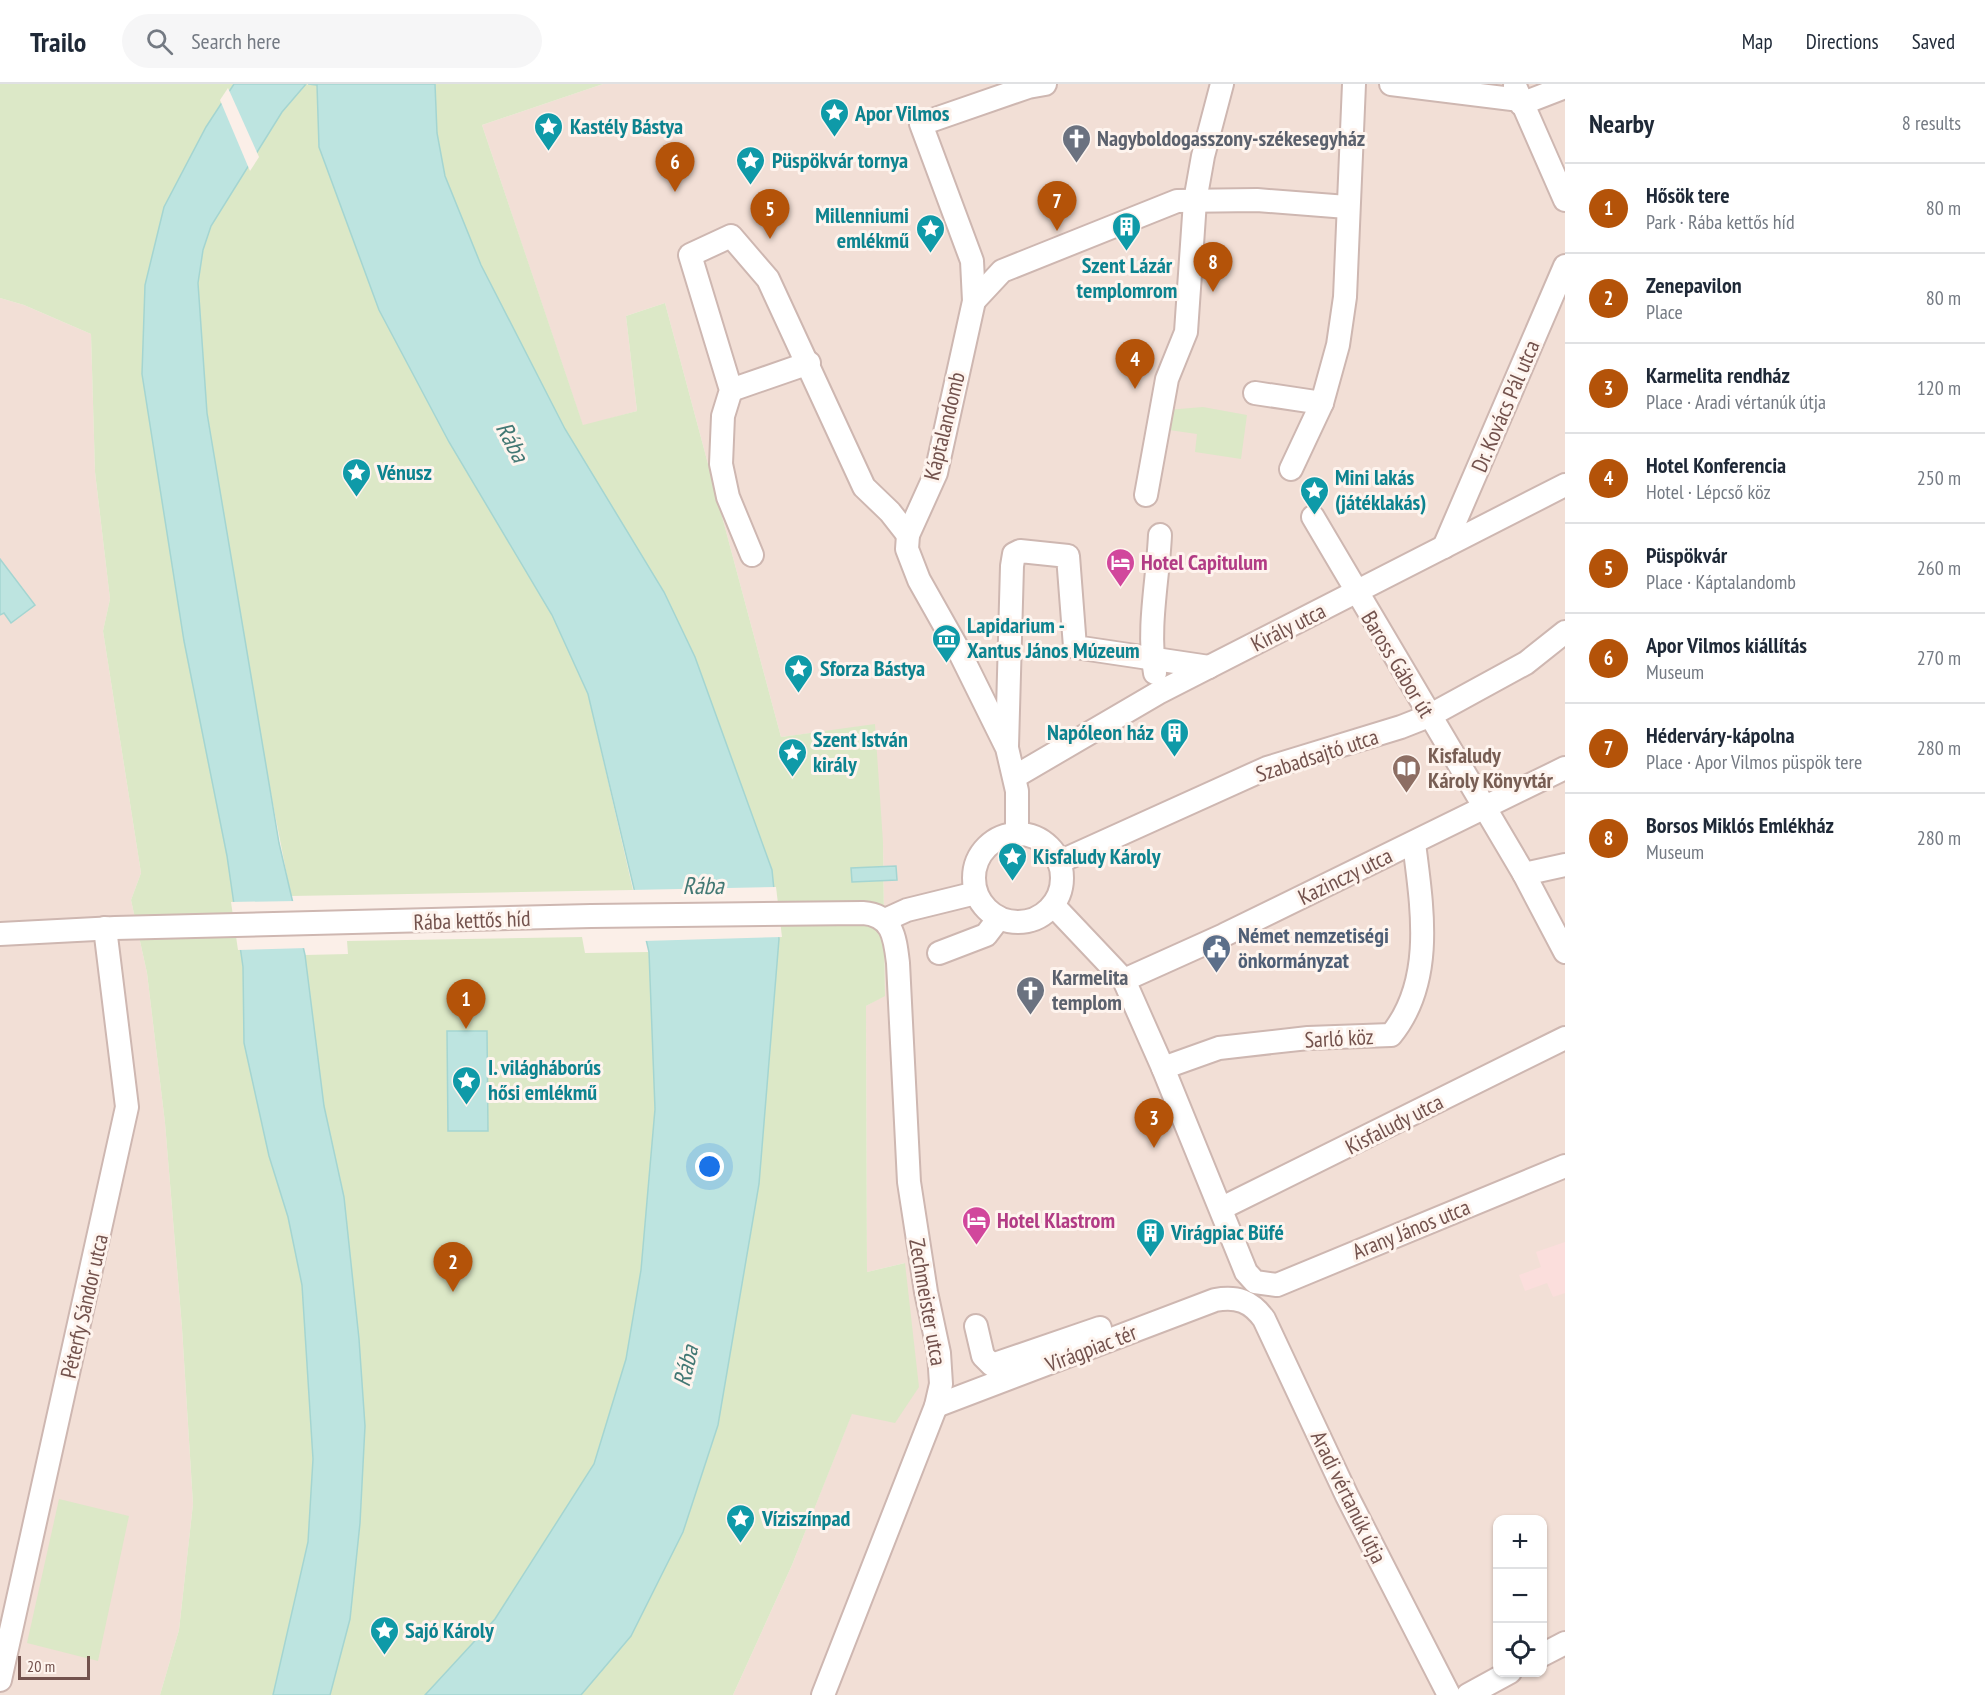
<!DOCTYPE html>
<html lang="en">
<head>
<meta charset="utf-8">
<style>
  :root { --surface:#fff; --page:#f6f6f7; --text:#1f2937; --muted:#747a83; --line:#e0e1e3; --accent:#b45309 }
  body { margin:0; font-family:"PT Sans Narrow",sans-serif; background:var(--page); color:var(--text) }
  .controls { position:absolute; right:18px; bottom:18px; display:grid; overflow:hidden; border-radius:12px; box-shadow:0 2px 4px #0004 }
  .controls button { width:54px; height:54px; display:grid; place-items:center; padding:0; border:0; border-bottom:2px solid var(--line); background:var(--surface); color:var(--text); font:30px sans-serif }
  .scale { position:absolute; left:18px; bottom:15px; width:72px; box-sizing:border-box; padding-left:6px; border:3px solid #73524d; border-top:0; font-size:16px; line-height:21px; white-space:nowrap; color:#73524d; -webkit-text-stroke:4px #fef4ee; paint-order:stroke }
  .you { position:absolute; left:710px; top:1083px; width:21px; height:21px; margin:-15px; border:4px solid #fff; border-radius:50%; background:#1a73e8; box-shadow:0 0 0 9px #1a73e833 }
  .badge { display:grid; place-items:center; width:39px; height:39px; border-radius:50%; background:var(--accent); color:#fff; font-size:20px; font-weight:700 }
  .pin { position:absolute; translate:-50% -50px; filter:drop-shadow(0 2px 3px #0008) }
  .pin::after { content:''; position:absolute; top:32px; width:21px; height:18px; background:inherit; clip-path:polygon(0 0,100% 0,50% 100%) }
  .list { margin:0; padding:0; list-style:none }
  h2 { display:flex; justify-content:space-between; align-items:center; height:78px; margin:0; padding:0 24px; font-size:26px }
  h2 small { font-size:20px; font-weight:400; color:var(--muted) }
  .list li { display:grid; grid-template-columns:39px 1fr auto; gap:18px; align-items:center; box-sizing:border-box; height:90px; padding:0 24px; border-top:2px solid var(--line) }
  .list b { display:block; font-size:22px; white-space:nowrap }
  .list p { margin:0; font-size:20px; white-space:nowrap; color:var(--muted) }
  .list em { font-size:20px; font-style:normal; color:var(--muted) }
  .icon { flex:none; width:33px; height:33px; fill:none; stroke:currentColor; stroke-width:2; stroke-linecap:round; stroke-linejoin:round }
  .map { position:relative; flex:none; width:1565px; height:1611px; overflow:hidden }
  header { display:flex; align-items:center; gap:36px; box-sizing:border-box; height:84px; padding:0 30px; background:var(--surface); border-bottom:2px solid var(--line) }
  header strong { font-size:28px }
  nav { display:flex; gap:33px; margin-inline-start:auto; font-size:21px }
  .search { width:420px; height:54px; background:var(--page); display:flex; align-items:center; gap:15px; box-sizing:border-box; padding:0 21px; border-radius:33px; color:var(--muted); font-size:22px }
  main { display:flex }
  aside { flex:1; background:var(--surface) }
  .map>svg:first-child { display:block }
  .residential { fill:#f2dfd6; fill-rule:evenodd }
  .commercial { fill:#fbdedc }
  .green { fill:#dce8c7 }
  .water { fill:#bde4e0; stroke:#a4d5d1; stroke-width:1.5 }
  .pier { fill:#fbefe8 }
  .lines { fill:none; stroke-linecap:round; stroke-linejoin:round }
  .street-casing { stroke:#ceb7b1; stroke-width:26 }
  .street { stroke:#fff; stroke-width:22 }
  .labels { text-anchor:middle; stroke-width:6; stroke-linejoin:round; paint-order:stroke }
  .culture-label { font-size:22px; font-weight:bold; fill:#0d838f; stroke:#fef4ee; text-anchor:start }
  .worship-label { font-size:22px; font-weight:bold; fill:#5b616d; stroke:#fef4ee; text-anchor:start }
  .street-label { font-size:22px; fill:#73524d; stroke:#fef4ee }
  .hotel-label { font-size:22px; font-weight:bold; fill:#b23c85; stroke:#fef4ee; text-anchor:start }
  .education-label { font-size:22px; font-weight:bold; fill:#785e54; stroke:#fef4ee; text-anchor:start }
  .service-label { font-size:22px; font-weight:bold; fill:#4e5e75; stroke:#fef4ee; text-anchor:start }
  .water-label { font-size:24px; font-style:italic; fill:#427874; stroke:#fef4ee }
</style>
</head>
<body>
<header>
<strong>Trailo</strong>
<div class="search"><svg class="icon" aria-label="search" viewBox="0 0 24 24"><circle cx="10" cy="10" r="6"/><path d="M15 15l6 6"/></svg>Search here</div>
<nav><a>Map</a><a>Directions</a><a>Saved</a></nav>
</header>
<main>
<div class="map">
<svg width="1565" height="1611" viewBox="0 0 1565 1611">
  <rect width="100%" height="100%" fill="#fbefe8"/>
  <g class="residential">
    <path d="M 603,0 L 1565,0 L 1565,1611 L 733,1611 L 792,1481 L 852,1329 L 905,1179 L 867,1188 L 866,922 L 885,911 L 883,758 L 826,647 L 781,653 L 665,219 L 626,232 L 637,327 L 583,342 L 482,41 ZM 1498,1436 L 1542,1436 L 1542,1588 L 1498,1588 Z"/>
    <path d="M 0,214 L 24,221 L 91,250 L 95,388 L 110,515 L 103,547 L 141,789 L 131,816 L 147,889 L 165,1039 L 182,1244 L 193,1420 L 179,1546 L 160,1611 L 0,1611 Z"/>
  </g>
  <path class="commercial" d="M 1565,1158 L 1565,1209 L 1553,1213 L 1547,1199 L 1525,1207 L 1519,1191 L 1541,1183 L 1536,1168 Z"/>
  <g class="green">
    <path d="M 0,0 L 234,0 L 206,43 L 164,123 L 157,158 L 142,290 L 184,557 L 227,772 L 243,883 L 244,959 L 269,1072 L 288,1133 L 302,1201 L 313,1375 L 308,1458 L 273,1611 L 160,1611 L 179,1546 L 193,1420 L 182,1244 L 165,1039 L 147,889 L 131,816 L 141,789 L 103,547 L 110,515 L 95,388 L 91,250 L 24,221 L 0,214 Z"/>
    <path d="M 306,0 L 317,1 L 319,63 L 379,226 L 449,358 L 552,531 L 588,610 L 633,806 L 291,812 L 261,659 L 207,329 L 198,199 L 203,166 L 211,142 L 282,28 Z"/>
    <path d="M 435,0 L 603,0 L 482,41 L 583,341 L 637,327 L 626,232 L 665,219 L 781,653 L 875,640 L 883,758 L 885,912 L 866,922 L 867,1188 L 905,1179 L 919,1303 L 895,1339 L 852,1330 L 792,1481 L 733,1611 L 581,1611 L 631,1552 L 683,1448 L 718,1341 L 759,1100 L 779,856 L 772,786 L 695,573 L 664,508 L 565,345 L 481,181 L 445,92 L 437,49 Z"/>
    <path d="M 1203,323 L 1247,331 L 1241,375 L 1195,368 L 1197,350 L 1162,345 L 1167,326 Z"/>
    <path d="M 582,853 L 585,869 L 649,868 L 655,1024 L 641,1186 L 626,1275 L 594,1380 L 495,1535 L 425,1611 L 330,1611 L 350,1535 L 360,1439 L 365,1342 L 344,1113 L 324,1022 L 305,871 L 348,870 L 347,857 Z"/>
    <path d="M 59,1415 L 129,1432 L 98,1577 L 27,1559 Z"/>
  </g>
  <g class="water">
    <path d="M 234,0 L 306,0 L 282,28 L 211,142 L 203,166 L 198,199 L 207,329 L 279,759 L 305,871 L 324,1022 L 344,1113 L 359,1255 L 365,1342 L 360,1439 L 350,1535 L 330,1611 L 273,1611 L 308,1458 L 313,1375 L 302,1201 L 288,1133 L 269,1072 L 244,959 L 243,883 L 227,772 L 184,557 L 142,290 L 145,201 L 164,123 L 206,43 Z"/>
    <path d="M 308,0 L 435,0 L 437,49 L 445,92 L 481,181 L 565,345 L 664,508 L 695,573 L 772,786 L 779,855 L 759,1100 L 718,1341 L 683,1448 L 631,1552 L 581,1611 L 425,1611 L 495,1535 L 594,1380 L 626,1275 L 641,1186 L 655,1025 L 649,868 L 588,610 L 552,531 L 449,358 L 379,226 L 319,63 L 317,1 Z"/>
    <path d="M 0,475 L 35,521 L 11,539 L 4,529 L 0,531 Z"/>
    <path d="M 896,782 L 897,796 L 852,798 L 851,784 Z"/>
    <path d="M 447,947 L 487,947 L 488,1047 L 448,1047 Z"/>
  </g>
  <g class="pier">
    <path d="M 228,4 L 259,73 L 250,87 L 220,16 Z"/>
    <path d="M 776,803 L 782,853 L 643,857 L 630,806 Z"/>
    <path d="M 296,817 L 307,864 L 238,866 L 231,818 Z"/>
  </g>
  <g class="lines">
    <defs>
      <g id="street">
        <path d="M 1391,0 L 1520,16"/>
        <path d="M 1515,2 L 1565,116"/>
        <path d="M 1521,20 L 1565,3"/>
        <path d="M 974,217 L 1002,187 L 1177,117 L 1257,116 L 1347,123"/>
        <path d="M 731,306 L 809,279"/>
        <path d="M 1255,309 L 1322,319"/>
        <path d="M 1291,385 L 1322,319 L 1338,261 L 1345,213 L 1354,0"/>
        <path d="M 1146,411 L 1167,295 L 1186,248 L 1195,117 L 1203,72 L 1222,0"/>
        <path d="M 1313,433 L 1524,790 L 1565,868"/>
        <path d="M 1444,463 L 1565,182"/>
        <path d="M 752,471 L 728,413 L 721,380 L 723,332 L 731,306 L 690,171 L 731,152 L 768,195 L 864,403 L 890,428 L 908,451"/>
        <path d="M 1155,589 C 1147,544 1158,496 1160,451"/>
        <path d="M 1007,662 L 1012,482 L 1014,470 L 1020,467 L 1068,472 L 1075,563 L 1209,583"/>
        <path d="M 1016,692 L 1158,609 L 1565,401"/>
        <path d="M 1017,750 L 1017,707 L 1007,664 L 959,567 L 919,496 L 907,465 L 908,451 L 936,389 L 974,217 L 972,177 L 921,40 L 1028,3 L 1045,0"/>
        <circle cx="1018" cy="794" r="44"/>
        <path d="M 1059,778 L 1267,684 L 1401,643 L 1429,632 L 1526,579 L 1565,548"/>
        <path d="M 1524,790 L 1565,781"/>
        <path d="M 1053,821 L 1124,896 L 1163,984 L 1246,1188 L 1255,1198 L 1277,1201 L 1565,1082"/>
        <path d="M 885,836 L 907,826 L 976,809"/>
        <path d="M 0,850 L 115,844 L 591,832 L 863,829 C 893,831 895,854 898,879 L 909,1098 L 926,1208 L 939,1269 L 941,1300 L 936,1322 L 823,1611"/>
        <path d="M 939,869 L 986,851 L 999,834"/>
        <path d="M 1124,896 L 1224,851 L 1565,684"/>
        <path d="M 1163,984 L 1219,964 L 1308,954 L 1391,951 C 1435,897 1422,823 1414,759"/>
        <path d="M 1222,1124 L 1565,954"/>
        <path d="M 976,1242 L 983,1272 L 992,1281 L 1100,1244"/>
        <path d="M 936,1322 L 1215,1216 C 1237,1212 1251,1217 1264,1235 L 1347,1412 L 1449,1611"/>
        <path d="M 1542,1571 L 1565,1559"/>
        <path d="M 0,1596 L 127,1023 L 105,844"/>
        <path d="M 1468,1611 L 1510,1588"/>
      </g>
    </defs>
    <use href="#street" class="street-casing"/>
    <use href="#street" class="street"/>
  </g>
  <defs>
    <symbol id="sight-pin" viewBox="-11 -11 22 30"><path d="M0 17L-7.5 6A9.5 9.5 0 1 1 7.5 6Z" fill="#0f9aa8" stroke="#fef4ee"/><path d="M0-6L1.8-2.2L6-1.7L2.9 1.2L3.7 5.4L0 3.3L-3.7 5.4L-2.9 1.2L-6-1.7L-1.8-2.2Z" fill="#fff"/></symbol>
    <symbol id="church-pin" viewBox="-11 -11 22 30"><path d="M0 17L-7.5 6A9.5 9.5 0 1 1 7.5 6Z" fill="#6b7280" stroke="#fef4ee"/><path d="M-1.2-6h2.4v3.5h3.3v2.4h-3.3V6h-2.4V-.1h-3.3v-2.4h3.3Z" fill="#fff"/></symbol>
    <symbol id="building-pin" viewBox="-11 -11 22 30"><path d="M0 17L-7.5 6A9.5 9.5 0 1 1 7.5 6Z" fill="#0f9aa8" stroke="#fef4ee"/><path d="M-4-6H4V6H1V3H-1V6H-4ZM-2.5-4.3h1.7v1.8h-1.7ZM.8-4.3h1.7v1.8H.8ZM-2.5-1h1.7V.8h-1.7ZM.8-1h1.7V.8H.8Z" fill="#fff"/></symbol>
    <symbol id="hotel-pin" viewBox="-11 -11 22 30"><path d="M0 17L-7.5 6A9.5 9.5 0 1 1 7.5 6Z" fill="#d1479c" stroke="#fef4ee"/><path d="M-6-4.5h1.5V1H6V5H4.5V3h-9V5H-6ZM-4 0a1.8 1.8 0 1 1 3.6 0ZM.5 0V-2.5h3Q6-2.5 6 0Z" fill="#fff"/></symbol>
    <symbol id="museum-pin" viewBox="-11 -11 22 30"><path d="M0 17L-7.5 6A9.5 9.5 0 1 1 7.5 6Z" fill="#0f9aa8" stroke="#fef4ee"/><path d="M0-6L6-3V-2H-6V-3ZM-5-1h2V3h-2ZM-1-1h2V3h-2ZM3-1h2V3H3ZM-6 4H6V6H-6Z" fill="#fff"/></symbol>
    <symbol id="library-pin" viewBox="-11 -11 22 30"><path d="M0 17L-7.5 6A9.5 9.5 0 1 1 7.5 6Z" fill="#8d6e63" stroke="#fef4ee"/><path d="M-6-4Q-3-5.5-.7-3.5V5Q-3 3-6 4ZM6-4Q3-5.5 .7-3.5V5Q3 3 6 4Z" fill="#fff"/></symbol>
    <symbol id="civic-pin" viewBox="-11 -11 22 30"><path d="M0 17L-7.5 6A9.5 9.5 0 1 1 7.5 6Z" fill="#5c6f8a" stroke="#fef4ee"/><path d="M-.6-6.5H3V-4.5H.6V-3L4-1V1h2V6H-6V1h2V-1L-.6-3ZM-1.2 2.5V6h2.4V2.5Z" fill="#fff"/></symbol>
  </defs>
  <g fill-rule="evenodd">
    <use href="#sight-pin" x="818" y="12" width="33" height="45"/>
    <use href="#sight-pin" x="532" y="26" width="33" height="45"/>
    <use href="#church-pin" x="1060" y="38" width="33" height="45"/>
    <use href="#sight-pin" x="734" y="60" width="33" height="45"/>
    <use href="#building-pin" x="1110" y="126" width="33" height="45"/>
    <use href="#sight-pin" x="914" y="128" width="33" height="45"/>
    <use href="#sight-pin" x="340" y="372" width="33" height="45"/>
    <use href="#sight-pin" x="1298" y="390" width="33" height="45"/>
    <use href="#hotel-pin" x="1104" y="462" width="33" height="45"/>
    <use href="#museum-pin" x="930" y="538" width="33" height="45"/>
    <use href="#sight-pin" x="782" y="568" width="33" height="45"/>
    <use href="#building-pin" x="1158" y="632" width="33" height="45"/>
    <use href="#sight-pin" x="776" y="652" width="33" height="45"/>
    <use href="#library-pin" x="1390" y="668" width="33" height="45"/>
    <use href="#sight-pin" x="996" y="756" width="33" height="45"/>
    <use href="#civic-pin" x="1200" y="848" width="33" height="45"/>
    <use href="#church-pin" x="1014" y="890" width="33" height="45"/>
    <use href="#sight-pin" x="450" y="980" width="33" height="45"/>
    <use href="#hotel-pin" x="960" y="1120" width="33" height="45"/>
    <use href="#building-pin" x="1134" y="1132" width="33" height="45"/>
    <use href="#sight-pin" x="724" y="1418" width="33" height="45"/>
    <use href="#sight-pin" x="368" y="1530" width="33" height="45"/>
  </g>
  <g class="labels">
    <g class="culture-label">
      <text x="855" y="37">Apor Vilmos</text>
      <text x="570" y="50">Kastély Bástya</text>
      <text x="772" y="84">Püspökvár tornya</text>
      <text x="909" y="139" text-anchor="end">Millenniumi<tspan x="909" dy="25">emlékmű</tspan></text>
      <text x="1127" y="189" text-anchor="middle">Szent Lázár<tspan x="1127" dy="25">templomrom</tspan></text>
      <text x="377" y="396">Vénusz</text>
      <text x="1335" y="401">Mini lakás<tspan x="1335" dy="25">(játéklakás)</tspan></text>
      <text x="967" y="549">Lapidarium -<tspan x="967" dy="25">Xantus János Múzeum</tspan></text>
      <text x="820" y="592">Sforza Bástya</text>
      <text x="1154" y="656" text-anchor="end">Napóleon ház</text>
      <text x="813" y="663">Szent István<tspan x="813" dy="25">király</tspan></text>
      <text x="1033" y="780">Kisfaludy Károly</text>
      <text x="488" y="991">I. világháborús<tspan x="488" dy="25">hősi emlékmű</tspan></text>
      <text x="1171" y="1156">Virágpiac Büfé</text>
      <text x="762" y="1442">Víziszínpad</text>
      <text x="405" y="1554">Sajó Károly</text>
    </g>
    <g class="worship-label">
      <text x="1097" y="62">Nagyboldogasszony-székesegyház</text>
      <text x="1052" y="901">Karmelita<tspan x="1052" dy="25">templom</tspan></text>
    </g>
    <g class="street-label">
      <text transform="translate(1505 322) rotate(-67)" y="8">Dr. Kovács Pál utca</text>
      <text transform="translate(944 342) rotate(-76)" y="8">Káptalandomb</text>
      <text transform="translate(1288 543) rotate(-27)" y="8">Király utca</text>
      <text transform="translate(1398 580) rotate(59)" y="8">Baross Gábor út</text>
      <text transform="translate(1317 671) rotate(-18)" y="8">Szabadsajtó utca</text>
      <text transform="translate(1345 792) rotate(-26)" y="8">Kazinczy utca</text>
      <text transform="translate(472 836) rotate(-2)" y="8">Rába kettős híd</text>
      <text transform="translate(1339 954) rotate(-3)" y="8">Sarló köz</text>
      <text transform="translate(1394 1040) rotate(-27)" y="8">Kisfaludy utca</text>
      <text transform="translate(1411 1145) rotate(-22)" y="8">Arany János utca</text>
      <text transform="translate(928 1218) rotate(80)" y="8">Zechmeister utca</text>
      <text transform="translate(84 1222) rotate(-77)" y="8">Péterfy Sándor utca</text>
      <text transform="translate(1091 1264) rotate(-21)" y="8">Virágpiac tér</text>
      <text transform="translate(1349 1413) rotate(64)" y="8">Aradi vértanúk útja</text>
    </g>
    <g class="hotel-label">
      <text x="1141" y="486">Hotel Capitulum</text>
      <text x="997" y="1144">Hotel Klastrom</text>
    </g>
    <g class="education-label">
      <text x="1428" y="679">Kisfaludy<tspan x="1428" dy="25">Károly Könyvtár</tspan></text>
    </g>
    <g class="service-label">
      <text x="1238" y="859">Német nemzetiségi<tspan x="1238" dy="25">önkormányzat</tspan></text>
    </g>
    <g class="water-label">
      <text transform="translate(512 358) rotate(62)" y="8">Rába</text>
      <text x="703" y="810">Rába</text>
      <text transform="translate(686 1282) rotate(-77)" y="8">Rába</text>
    </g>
  </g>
</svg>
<div class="controls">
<button>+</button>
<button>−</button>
<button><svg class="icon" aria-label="locate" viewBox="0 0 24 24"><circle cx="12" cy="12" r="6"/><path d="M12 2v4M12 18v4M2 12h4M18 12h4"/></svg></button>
</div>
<div class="scale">20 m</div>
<div class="you"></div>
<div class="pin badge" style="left:466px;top:945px">1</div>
<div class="pin badge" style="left:453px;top:1208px">2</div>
<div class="pin badge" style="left:1154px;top:1064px">3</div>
<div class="pin badge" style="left:1135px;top:305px">4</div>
<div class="pin badge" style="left:770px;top:155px">5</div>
<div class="pin badge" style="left:675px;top:108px">6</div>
<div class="pin badge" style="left:1057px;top:147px">7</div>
<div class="pin badge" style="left:1213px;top:208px">8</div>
</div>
<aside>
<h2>Nearby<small>8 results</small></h2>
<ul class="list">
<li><span class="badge">1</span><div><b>Hősök tere</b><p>Park · Rába kettős híd</p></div><em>80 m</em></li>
<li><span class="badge">2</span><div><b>Zenepavilon</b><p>Place</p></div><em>80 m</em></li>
<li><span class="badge">3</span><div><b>Karmelita rendház</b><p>Place · Aradi vértanúk útja</p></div><em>120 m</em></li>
<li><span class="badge">4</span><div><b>Hotel Konferencia</b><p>Hotel · Lépcső köz</p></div><em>250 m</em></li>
<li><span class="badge">5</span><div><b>Püspökvár</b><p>Place · Káptalandomb</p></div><em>260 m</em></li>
<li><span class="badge">6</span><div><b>Apor Vilmos kiállítás</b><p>Museum</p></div><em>270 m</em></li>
<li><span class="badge">7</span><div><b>Héderváry-kápolna</b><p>Place · Apor Vilmos püspök tere</p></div><em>280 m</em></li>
<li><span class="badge">8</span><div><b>Borsos Miklós Emlékház</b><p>Museum</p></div><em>280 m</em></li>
</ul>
</aside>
</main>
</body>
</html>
